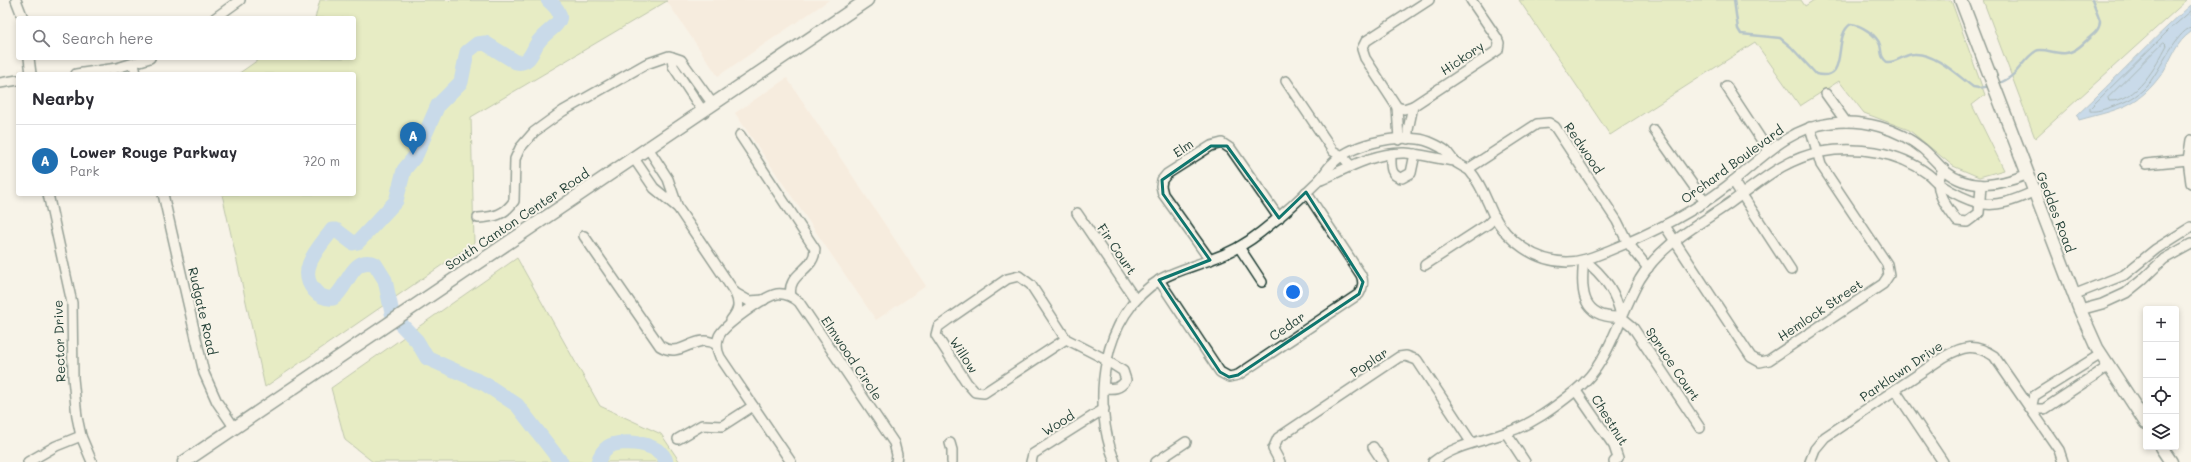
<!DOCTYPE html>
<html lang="en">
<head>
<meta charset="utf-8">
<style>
  :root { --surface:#fff; --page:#f7f7f7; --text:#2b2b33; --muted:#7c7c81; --line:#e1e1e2; --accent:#1f6fb2 }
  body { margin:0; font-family:Mali,sans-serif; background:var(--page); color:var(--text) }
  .controls { position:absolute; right:12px; bottom:12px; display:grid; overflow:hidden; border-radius:4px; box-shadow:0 2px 6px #0003 }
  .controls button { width:36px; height:36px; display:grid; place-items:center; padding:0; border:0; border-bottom:1px solid var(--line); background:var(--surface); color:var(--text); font:20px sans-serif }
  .you { position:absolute; left:1293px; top:292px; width:14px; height:14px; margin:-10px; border:3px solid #fff; border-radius:50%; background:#1a73e8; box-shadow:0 0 0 6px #1a73e833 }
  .badge { display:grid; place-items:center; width:26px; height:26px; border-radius:50%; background:var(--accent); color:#fff; font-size:13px; font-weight:700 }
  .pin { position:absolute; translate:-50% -33px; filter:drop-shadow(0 1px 2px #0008) }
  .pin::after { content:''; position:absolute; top:21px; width:14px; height:12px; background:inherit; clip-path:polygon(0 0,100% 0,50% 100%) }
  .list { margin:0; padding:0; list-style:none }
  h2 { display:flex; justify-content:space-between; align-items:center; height:52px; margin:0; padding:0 16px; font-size:17px }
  h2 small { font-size:13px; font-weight:400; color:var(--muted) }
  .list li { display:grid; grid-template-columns:26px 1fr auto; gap:12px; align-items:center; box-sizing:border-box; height:72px; padding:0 16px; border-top:1px solid var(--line) }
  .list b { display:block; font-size:15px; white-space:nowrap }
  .list p { margin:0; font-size:13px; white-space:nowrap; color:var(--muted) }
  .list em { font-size:13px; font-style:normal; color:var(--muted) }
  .icon { flex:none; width:22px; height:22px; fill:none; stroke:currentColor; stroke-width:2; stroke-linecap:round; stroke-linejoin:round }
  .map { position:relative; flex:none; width:2191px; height:462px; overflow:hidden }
  .search { position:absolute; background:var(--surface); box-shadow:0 2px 6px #0003; left:16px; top:16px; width:340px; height:44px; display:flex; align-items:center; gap:10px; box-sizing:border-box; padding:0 14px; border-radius:4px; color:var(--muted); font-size:15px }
  .panel { position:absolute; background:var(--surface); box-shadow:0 2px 6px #0003; left:16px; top:72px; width:340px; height:124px; border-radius:4px }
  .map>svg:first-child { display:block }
  .built { fill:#f4e4d2 }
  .green { fill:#d3e599; stroke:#799166 }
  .water { fill:#90bdea; stroke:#638aa1 }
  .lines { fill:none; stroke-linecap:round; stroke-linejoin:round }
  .shore { stroke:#4c707d; stroke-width:1 }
  .stream { stroke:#638aa1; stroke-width:2.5 }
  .river { stroke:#90bdea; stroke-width:15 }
  .minor-casing { stroke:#1f3d34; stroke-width:12 }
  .major-casing { stroke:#1f3d34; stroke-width:15 }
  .minor { stroke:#f7f3e8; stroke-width:9 }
  .major { stroke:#f7f3e8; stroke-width:12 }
  .marked { fill:none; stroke:#0f766e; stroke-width:3; stroke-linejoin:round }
  .labels { text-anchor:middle; stroke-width:4; stroke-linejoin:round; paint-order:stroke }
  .street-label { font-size:13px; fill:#1f3d34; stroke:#f7f3e8 }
</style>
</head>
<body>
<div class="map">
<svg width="2191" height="462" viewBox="0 0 2191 462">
  <rect width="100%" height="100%" fill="#f7f3e8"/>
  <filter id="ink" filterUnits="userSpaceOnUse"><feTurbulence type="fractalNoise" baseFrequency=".025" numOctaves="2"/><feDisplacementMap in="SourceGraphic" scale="8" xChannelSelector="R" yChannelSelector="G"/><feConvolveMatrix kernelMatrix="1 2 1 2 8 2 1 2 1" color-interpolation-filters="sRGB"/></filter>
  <g filter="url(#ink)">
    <g class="built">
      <path d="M 666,0 L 829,0 L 718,76 Z"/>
      <path d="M 787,78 L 926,286 L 876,320 L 735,113 Z"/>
    </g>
    <g class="green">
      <path d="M 320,0 L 667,1 L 471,117 L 474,243 L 265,387 L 222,194 L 354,194 L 354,74 L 238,74 L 261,58 L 354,58 L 354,18 L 315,18 Z"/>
      <path d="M 1519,0 L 1801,0 L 1805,6 L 1814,0 L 1951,0 L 1985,95 L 1972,105 L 2004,170 L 1979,177 L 1953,166 L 1909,130 L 1864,113 L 1839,81 L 1800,106 L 1755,42 L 1610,135 Z"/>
      <path d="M 1983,0 L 2187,0 L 2035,138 Z"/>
      <path d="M 517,258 L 600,406 L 661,434 L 680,462 L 373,462 L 345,440 L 331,388 Z"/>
    </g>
    <path class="water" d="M 2191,5 L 2191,32 C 2176,42 2172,58 2163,72 C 2138,108 2118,109 2079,120 L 2077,115 C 2116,79 2151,40 2191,5 Z"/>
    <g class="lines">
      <g class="shore">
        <path d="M 2191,11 L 2170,29 L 2090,108 L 2090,111 C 2096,112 2105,109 2111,107 C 2123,103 2133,99 2143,90 C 2157,78 2176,30 2191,28"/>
        <path d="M 2164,42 L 2167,45 C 2156,66 2137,102 2109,101 L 2108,98 Z"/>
      </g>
      <g class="stream">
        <path d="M 1734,0 L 1738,29 L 1741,34 L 1780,38 L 1791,47 L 1816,74 C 1851,83 1831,36 1851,24 C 1861,25 1877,35 1880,45 C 1882,52 1880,57 1887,62 C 1898,63 1904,54 1914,54 C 1935,53 1957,75 1973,87 L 1979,88 L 1990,86"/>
        <path d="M 1997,84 C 2020,76 2020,61 2036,51 C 2042,47 2057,55 2066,53 C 2075,52 2083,44 2089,38 C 2095,33 2100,29 2100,21 L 2092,0"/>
      </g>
      <g class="river">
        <path d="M 548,0 C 574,22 550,26 539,41 C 532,49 531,65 516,62 L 485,43 L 477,44 L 467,52 L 461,82 L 438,105 L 416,155 L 404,170 L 396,201 L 358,242 L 353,243 L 336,230 L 332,230 C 320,247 296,269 314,290 C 318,295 325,299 333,298 C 348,289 351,255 375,264 L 385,280 L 392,313 L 396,319 L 417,341 L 427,358 L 485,384 L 517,405 L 561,462"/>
        <path d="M 598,462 C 600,456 602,451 608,447 C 622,438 662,443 666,462"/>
      </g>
      <defs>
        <g id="minor">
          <path d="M 16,0 L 23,18"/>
          <path d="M 1429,0 L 1366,41 L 1362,49 L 1365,58 L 1397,107 L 1404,109 L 1413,106 L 1498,50 L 1499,43 L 1497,38 L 1471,0"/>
          <path d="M 215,18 L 240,0"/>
          <path d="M 672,57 L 673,66 L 702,110"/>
          <path d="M 29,58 L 31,74"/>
          <path d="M 134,64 L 136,74"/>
          <path d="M 76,74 L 117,68 L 150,58"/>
          <path d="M 1286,81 L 1333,151 L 1342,156 L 1351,166"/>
          <path d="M 0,83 L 18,80"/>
          <path d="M 1726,86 L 1768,150"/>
          <path d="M 1826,94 L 1846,122"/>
          <path d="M 1397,107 L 1399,140"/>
          <path d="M 1654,130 L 1705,202"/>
          <path d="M 740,135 L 815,249 C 815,271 786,273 791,296"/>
          <path d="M 1408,139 L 1408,130 L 1413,106"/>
          <path d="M 2191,140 L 2188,160 L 2191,183"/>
          <path d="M 648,148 L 668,179 L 678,208 L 735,293 C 740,304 739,310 731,320"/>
          <path d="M 1391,154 C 1391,164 1389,176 1402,178 L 1411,173 L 1415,154"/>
          <path d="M 633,157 L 654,188 L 677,207"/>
          <path d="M 2146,164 L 2188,160"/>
          <path d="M 1468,169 L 1537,124 L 1549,123 L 1555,127 L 1617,221 L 1628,243 L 1648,268"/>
          <path d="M 1944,169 C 1930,187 1946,206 1957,221 L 1967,222 L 1979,213 L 1981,185"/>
          <path d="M 1321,180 C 1347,168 1376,152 1405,153 C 1421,154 1438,159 1454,161"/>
          <path d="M 1733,181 L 1791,270"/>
          <path d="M 48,194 L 72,303 L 73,378 L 77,417 L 81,436 L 92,462"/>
          <path d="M 163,194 L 204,373 L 217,402 L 234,427"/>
          <path d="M 1077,213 L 1135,299"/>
          <path d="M 478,218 C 495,217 504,215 514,201 L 515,159 L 520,148 L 534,132 L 563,111 L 646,64 L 669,56 L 681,60 L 712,103"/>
          <path d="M 1665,226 L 1751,357 L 1760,362 L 1769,360 L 1883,284 L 1889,275 L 1887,264 L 1821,165 L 1810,127"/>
          <path d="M 584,236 L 660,346 C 683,360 694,331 717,345"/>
          <path d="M 1239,247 L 1262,282"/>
          <path d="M 1210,260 L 1163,194 L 1161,186 L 1162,180 L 1167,174 L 1211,146 L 1222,143 L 1231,149 L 1279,218"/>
          <path d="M 1584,260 C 1580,292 1582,319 1621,317"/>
          <path d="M 1584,260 C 1604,275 1617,293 1621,317"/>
          <path d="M 1425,265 L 1488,224 L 1495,217"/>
          <path d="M 1159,280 L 1220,372 L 1229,377 L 1238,375 L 1359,294 C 1363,287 1364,282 1361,275 L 1306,192"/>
          <path d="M 735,293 L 749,301 L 764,300"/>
          <path d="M 2073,295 L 2124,275 L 2156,249 L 2191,227"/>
          <path d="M 2080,310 L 2102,304 L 2126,293 L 2142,280 L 2164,259 L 2191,244"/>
          <path d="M 1621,317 L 1632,326 L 1700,428"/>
          <path d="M 1066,339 L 984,393 L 975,392 L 967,383 L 936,335 L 938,327 L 949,319 L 1007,279 L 1019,276 L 1031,285 L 1066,339 L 1101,357 L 1123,371 L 1126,380 C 1120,389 1114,389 1104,388"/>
          <path d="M 2101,354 L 2034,396 L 2031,409 L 2044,409 L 2109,366"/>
          <path d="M 1895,390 L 1943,462"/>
          <path d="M 1576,391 L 1614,446 L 1618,458 L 1614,462"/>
          <path d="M 1506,433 L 1525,462"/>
          <path d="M 678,439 L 702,425 L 722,426 L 753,406"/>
          <path d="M 950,443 L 952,450 L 952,462"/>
          <path d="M 1373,447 L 1383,462"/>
          <path d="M 28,462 L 56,446 L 81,436"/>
          <path d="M 791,462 L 720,357 C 717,351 716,343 719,336 C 724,325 765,296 777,294 C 786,293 793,297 799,302 L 894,443 L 897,455 L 896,462"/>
          <path d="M 1031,462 L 1033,454 L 1104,409"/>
          <path d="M 1115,462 C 1091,402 1101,315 1161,279 C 1177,270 1195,266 1212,259 C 1230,253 1246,244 1261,232 C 1280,217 1299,200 1316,183 C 1322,178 1326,170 1332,164 C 1351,144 1392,136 1418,139 C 1427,140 1440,146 1446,151 C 1449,154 1452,159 1454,161 C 1459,165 1465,167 1470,171 C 1481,184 1486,199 1493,214 C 1507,241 1536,262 1567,262 C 1582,262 1595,256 1608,251 C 1650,234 1691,214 1727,186 C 1760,160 1787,128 1831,123 C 1864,119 1897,128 1923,149 C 1931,156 1938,164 1945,171 C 1971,192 1999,185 2026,175"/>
          <path d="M 1156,462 L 1186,442"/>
          <path d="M 1280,462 L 1273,449 L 1278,438 L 1399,357 L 1406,356 L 1417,360 L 1471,442"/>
          <path d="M 1433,462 C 1455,445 1480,442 1505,433 C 1531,425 1554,408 1575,391 C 1611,362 1618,317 1640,279 C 1662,243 1697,226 1730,203 C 1760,182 1784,159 1821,152 C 1856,146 1898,151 1928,174 C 1932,177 1935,181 1939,184 C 1950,191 1967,200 1979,203 C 1997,208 2017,199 2033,192"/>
          <path d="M 1810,462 L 1815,449 L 1825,437 L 1944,357 C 1963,346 1975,343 1994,356 L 2059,450 L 2063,462"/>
        </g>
        <g id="major">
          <path d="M 1961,0 L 2080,310 L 2097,348 L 2146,423"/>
          <path d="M 2161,447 L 2171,462"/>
          <path d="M 184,462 L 867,0"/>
        </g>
      </defs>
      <use href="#minor" class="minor-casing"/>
      <use href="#major" class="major-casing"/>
      <use href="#minor" class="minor"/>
      <use href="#major" class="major"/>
    </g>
  </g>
  <path d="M0 0H2191V462H0ZM 1211,146 L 1227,146 L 1279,218 L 1306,192 L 1363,282 L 1359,294 L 1238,375 L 1229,377 L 1220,372 L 1159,280 L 1210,260 L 1163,194 L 1162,180 Z" fill="#f7f3e8" fill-opacity=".55" fill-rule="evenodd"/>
  <path class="marked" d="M 1211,146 L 1227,146 L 1279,218 L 1306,192 L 1363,282 L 1359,294 L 1238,375 L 1229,377 L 1220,372 L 1159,280 L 1210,260 L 1163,194 L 1162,180 Z"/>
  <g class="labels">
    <g class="street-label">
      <text transform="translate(1462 58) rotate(-34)" y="5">Hickory</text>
      <text transform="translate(1183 148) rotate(-33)" y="5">Elm</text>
      <text transform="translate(1584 148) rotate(56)" y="5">Redwood</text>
      <text transform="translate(1732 164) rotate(-36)" y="5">Orchard Boulevard</text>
      <text transform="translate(2056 212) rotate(69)" y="5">Geddes Road</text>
      <text transform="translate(517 219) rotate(-34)" y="5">South Canton Center Road</text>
      <text transform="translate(1117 249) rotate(56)" y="5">Fir Court</text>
      <text transform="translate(1820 310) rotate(-34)" y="5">Hemlock Street</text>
      <text transform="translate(203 311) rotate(77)" y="5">Rudgate Road</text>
      <text transform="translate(1287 326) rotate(-34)" y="5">Cedar</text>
      <text transform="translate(59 341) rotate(-92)" y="5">Rector Drive</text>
      <text transform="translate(964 355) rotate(57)" y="5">Willow</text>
      <text transform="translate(852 358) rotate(56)" y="5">Elmwood Circle</text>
      <text transform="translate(1369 362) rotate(-33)" y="5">Poplar</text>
      <text transform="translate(1673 364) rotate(56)" y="5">Spruce Court</text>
      <text transform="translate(1901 371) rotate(-34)" y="5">Parklawn Drive</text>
      <text transform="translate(1610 420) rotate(58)" y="5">Chestnut</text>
      <text transform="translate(1058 423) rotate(-32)" y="5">Wood</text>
    </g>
  </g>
</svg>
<div class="controls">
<button>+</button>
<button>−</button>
<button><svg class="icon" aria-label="locate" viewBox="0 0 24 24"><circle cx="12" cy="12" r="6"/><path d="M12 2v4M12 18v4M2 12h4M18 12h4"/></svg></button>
<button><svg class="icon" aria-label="layers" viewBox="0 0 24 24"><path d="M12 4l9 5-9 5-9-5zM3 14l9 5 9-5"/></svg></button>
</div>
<div class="you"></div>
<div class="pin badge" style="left:413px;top:155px">A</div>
<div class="search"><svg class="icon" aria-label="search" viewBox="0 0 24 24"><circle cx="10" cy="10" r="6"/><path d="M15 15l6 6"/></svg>Search here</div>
<section class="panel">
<h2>Nearby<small></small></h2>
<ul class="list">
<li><span class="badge">A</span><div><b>Lower Rouge Parkway</b><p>Park</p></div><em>720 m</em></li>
</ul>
</section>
</div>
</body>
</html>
